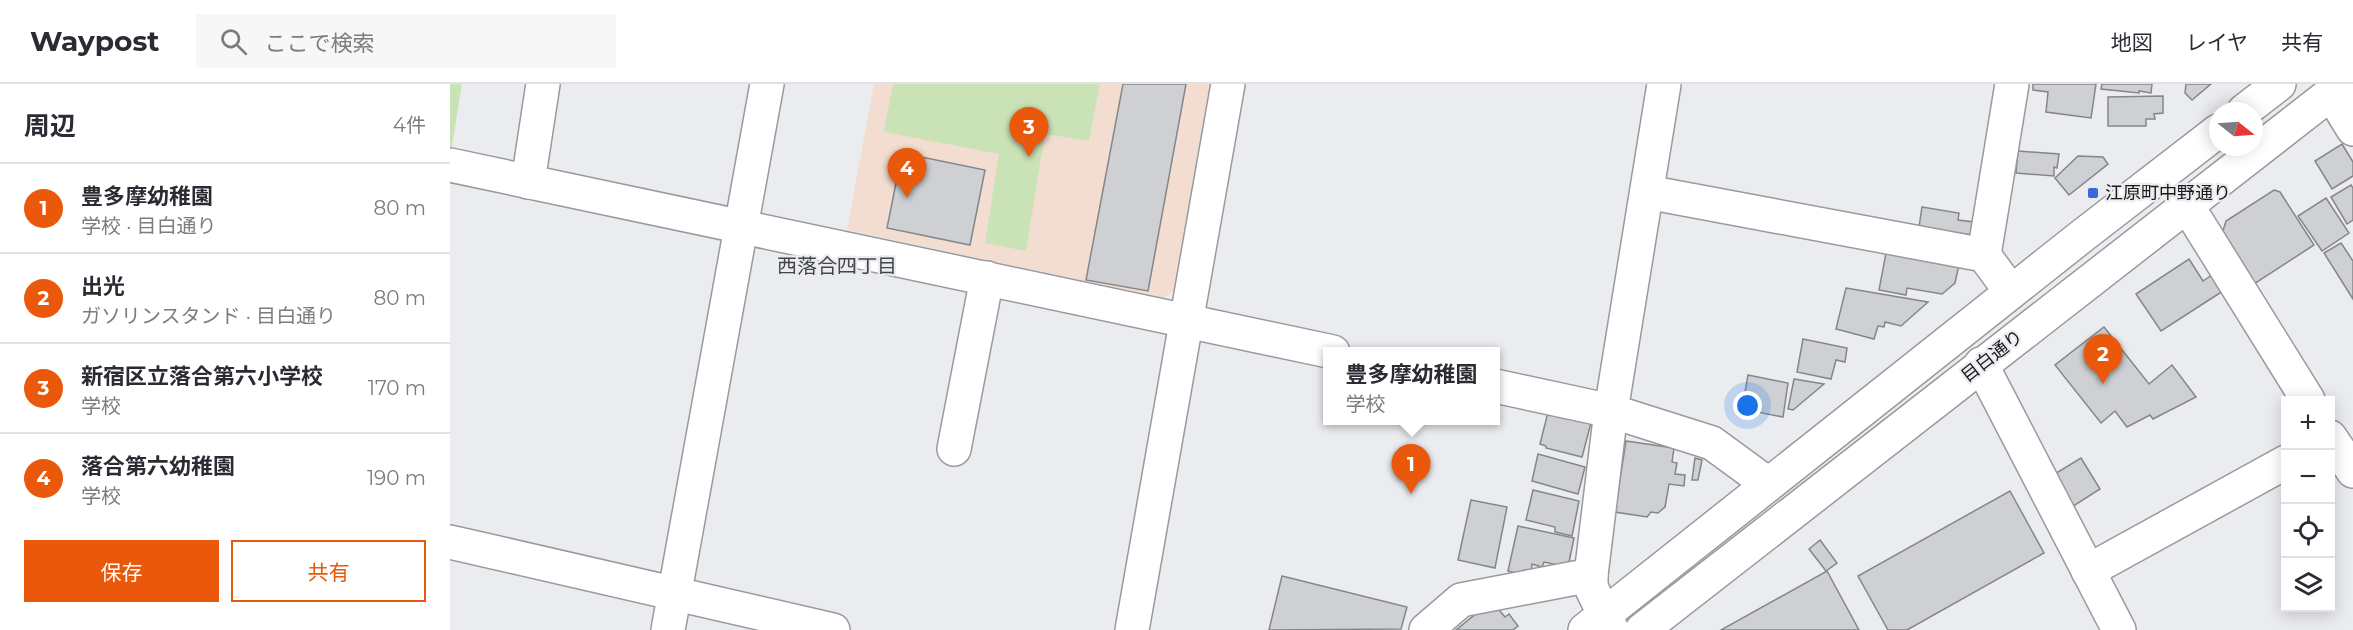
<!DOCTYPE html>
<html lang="ja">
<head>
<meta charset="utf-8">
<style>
  :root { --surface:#fff; --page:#f7f7f7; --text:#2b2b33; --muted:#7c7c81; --line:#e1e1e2; --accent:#ea580c }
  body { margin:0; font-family:Montserrat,"Noto Sans JP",sans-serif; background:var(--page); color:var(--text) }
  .controls { position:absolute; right:18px; bottom:18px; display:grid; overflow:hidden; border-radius:0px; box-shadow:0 3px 15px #0003 }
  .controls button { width:54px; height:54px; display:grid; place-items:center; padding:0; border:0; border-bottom:2px solid var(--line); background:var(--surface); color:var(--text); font:30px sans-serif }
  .compass { position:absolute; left:1759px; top:18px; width:54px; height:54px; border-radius:50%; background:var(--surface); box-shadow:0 3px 15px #0003; rotate:107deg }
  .you { position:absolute; left:1298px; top:322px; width:21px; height:21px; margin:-15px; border:4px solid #fff; border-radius:50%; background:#1a73e8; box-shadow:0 0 0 9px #1a73e833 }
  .badge { display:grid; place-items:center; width:39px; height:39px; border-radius:50%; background:var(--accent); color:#fff; font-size:20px; font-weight:700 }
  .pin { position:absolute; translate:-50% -50px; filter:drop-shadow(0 2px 3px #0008) }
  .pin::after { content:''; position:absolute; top:32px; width:21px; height:18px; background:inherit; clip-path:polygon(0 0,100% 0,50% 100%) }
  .popup { position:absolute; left:873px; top:263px; width:177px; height:78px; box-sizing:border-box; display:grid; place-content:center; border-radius:0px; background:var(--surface); filter:drop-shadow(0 2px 4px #0005); font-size:20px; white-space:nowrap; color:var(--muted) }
  .popup b { font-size:22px; color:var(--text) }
  .popup::after { content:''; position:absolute; left:50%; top:100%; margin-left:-12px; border:12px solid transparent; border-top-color:var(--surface) }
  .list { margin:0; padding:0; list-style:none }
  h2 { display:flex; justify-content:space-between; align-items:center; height:78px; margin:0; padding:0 24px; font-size:26px }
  h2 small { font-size:20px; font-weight:400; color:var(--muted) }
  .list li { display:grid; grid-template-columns:39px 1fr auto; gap:18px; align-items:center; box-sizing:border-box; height:90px; padding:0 24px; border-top:2px solid var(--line) }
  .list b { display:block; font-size:22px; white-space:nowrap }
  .list p { margin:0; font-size:20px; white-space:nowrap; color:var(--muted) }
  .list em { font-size:20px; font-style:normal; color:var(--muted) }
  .actions { display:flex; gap:12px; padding:18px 24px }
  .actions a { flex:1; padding:14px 0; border:2px solid var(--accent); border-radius:0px; text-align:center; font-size:21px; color:var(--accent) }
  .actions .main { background:var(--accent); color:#fff }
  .icon { flex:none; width:33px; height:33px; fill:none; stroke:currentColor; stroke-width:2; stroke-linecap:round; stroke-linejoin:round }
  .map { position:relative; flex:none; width:1903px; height:546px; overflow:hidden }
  header { display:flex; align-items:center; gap:36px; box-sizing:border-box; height:84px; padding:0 30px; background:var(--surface); border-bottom:2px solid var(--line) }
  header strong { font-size:28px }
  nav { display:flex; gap:33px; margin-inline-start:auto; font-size:21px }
  .search { width:420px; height:54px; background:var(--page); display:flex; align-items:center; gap:15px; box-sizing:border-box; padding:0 21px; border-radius:0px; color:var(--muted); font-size:22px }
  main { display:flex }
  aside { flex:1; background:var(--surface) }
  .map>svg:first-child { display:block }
  .education { fill:#f3ddd0 }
  .green { fill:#cae3b6 }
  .building { fill:#ced0d3; stroke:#858689; stroke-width:1.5 }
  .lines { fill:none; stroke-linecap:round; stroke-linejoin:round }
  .minor-casing { stroke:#989a9d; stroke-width:36 }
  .major-casing { stroke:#989a9d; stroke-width:36 }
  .minor { stroke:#fff; stroke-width:33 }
  .major { stroke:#fff; stroke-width:33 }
  .poi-dot { fill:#3968d8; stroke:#eaecef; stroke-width:2 }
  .labels { text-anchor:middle; stroke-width:4.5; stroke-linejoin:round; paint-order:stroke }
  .poi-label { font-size:18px; fill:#19191a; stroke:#eaecef; text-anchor:start }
  .street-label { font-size:18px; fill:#19191a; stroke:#eaecef }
  .neighbourhood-label { font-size:20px; fill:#454648; stroke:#eaecef }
</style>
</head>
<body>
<header>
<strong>Waypost</strong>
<div class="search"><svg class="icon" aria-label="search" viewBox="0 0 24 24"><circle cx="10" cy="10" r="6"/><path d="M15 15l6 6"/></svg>ここで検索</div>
<nav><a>地図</a><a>レイヤ</a><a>共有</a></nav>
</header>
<main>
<aside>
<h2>周辺<small>4件</small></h2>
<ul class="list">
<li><span class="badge">1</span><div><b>豊多摩幼稚園</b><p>学校 · 目白通り</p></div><em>80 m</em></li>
<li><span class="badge">2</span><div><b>出光</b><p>ガソリンスタンド · 目白通り</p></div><em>80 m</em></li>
<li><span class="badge">3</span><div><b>新宿区立落合第六小学校</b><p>学校</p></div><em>170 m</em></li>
<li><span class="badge">4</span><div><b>落合第六幼稚園</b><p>学校</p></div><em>190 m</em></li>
</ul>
<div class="actions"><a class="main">保存</a><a>共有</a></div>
</aside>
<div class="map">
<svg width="1903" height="546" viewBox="0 0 1903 546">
  <rect width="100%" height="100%" fill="#eaecef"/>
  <path class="education" d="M 424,0 L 762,0 L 724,206 L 714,214 L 397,146 Z"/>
  <g class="green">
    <path d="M 0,0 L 12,0 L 1,68 L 0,67 Z"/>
    <path d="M 443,0 L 650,0 L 639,57 L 595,50 L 576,167 L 535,159 L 549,70 L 434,48 Z"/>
  </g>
  <g class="building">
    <path d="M 673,0 L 736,0 L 698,207 L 636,196 Z"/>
    <path d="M 1583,0 L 1646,0 L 1641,34 L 1596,28 L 1598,8 L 1583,6 Z"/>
    <path d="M 1652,0 L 1702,0 L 1701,9 L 1689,7 L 1689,9 L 1651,5 Z"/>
    <path d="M 1736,0 L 1761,0 L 1742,16 L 1735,9 Z"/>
    <path d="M 1713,12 L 1713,29 L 1704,30 L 1705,35 L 1696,35 L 1696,42 L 1658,42 L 1658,13 Z"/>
    <path d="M 1892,60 L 1903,78 L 1903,92 L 1882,105 L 1865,77 Z"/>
    <path d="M 1568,67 L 1609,70 L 1607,84 L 1604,83 L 1604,92 L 1566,89 Z"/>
    <path d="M 452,69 L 535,86 L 520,161 L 437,144 Z"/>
    <path d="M 1628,72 L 1653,73 L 1658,80 L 1619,111 L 1605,94 Z"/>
    <path d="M 1901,101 L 1903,104 L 1903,136 L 1897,140 L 1881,113 Z"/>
    <path d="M 1824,106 L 1830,108 L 1864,161 L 1804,200 L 1772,150 L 1776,137 Z"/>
    <path d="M 1876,114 L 1899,149 L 1872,167 L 1848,132 Z"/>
    <path d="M 1472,123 L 1509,129 L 1508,136 L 1524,138 L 1522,151 L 1469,143 Z"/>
    <path d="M 1891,159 L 1903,177 L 1903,215 L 1874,169 Z"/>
    <path d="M 1437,164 L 1510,176 L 1505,199 L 1492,210 L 1457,204 L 1456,211 L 1429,206 Z"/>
    <path d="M 1739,175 L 1753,197 L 1762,191 L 1773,207 L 1711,247 L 1686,210 Z"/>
    <path d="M 1396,204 L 1478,218 L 1451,242 L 1435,238 L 1434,243 L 1428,242 L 1424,255 L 1386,245 Z"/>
    <path d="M 1654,243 L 1699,300 L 1722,281 L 1746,313 L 1703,335 L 1700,331 L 1677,343 L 1665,327 L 1651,339 L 1605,281 Z"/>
    <path d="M 1353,255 L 1397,264 L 1395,278 L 1386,276 L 1381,295 L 1347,288 Z"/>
    <path d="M 1298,291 L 1338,299 L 1333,333 L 1307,328 L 1309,316 L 1294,314 Z"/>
    <path d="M 1344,295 L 1374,300 L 1343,326 L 1338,325 Z"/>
    <path d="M 1098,328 L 1142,335 L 1132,373 L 1096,364 L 1096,362 L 1090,360 Z"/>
    <path d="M 1176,357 L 1224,364 L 1222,378 L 1227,379 L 1225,390 L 1235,391 L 1234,402 L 1219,400 L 1215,423 L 1208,429 L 1201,428 L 1197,433 L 1165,428 Z"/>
    <path d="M 1088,370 L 1135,383 L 1128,410 L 1082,397 Z"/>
    <path d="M 1245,374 L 1252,376 L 1248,396 L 1242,396 Z"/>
    <path d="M 1631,374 L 1650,405 L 1622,423 L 1603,391 Z"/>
    <path d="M 1083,406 L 1129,417 L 1122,452 L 1105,448 L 1105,443 L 1076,436 Z"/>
    <path d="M 1560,407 L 1594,469 L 1457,546 L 1438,546 L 1408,492 Z"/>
    <path d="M 1021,416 L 1057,423 L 1045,484 L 1008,476 Z"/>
    <path d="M 1068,442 L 1124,454 L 1118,483 L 1094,478 L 1092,483 L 1082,480 L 1081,488 L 1075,486 L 1074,491 L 1058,487 Z"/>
    <path d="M 1370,456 L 1387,479 L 1376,487 L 1359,465 Z"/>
    <path d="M 1377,487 L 1409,546 L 1271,546 Z"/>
    <path d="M 832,492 L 957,523 L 951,545 L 819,546 Z"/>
    <path d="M 1049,526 L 1055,533 L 1059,530 L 1068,542 L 1063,546 L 1006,546 L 1027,529 Z"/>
  </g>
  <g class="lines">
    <defs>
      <g id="minor">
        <path d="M 1881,9 L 1903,45"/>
        <path d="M 0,81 L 883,268"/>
        <path d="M 78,98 L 93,0"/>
        <path d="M 1197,108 L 1534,171"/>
        <path d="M 1738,123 L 1858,316"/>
        <path d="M 1561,208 L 1534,171 L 1562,0"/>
        <path d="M 1531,280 L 1669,546"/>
        <path d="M 1045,302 L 1161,327 L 1262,359 L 1318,400"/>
        <path d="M 1880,353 L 1903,387"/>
        <path d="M 504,365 L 537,194"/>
        <path d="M 0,458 L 383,546"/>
        <path d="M 1638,487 L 1836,378"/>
        <path d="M 218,546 L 317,0"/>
        <path d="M 682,546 L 778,0"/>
        <path d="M 976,546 L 1011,516 L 1141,491"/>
        <path d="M 1162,546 L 1141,503 L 1141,491 L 1161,327 L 1214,0"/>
      </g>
      <g id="major">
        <path d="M 1794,27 L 1829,0"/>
        <path d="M 1135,546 L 1632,152 L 1768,47"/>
        <path d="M 1192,546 L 1893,0"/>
      </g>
    </defs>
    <use href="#minor" class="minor-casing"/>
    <use href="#major" class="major-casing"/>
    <use href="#minor" class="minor"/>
    <use href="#major" class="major"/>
  </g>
  <rect class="poi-dot" x="1637" y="103" width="12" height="12" rx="3"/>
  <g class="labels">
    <g class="poi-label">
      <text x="1655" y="115">江原町中野通り</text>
    </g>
    <g class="street-label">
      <text transform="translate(1542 272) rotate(-38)" y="6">目白通り</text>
    </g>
    <g class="neighbourhood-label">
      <text x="387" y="189">西落合四丁目</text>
    </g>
  </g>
</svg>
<div class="controls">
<button>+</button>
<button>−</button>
<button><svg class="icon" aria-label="locate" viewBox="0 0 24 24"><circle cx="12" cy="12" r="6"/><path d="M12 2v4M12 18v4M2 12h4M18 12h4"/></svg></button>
<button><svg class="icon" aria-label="layers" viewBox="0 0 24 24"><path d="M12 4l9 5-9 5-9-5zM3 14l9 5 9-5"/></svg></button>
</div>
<svg class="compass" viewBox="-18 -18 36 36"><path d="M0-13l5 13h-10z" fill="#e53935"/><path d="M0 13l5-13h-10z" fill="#7c7c81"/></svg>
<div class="you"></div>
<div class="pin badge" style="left:961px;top:410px">1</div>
<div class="popup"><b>豊多摩幼稚園</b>学校</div>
<div class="pin badge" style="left:1653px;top:300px">2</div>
<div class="pin badge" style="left:579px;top:73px">3</div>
<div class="pin badge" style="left:457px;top:114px">4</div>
</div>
</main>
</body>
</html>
